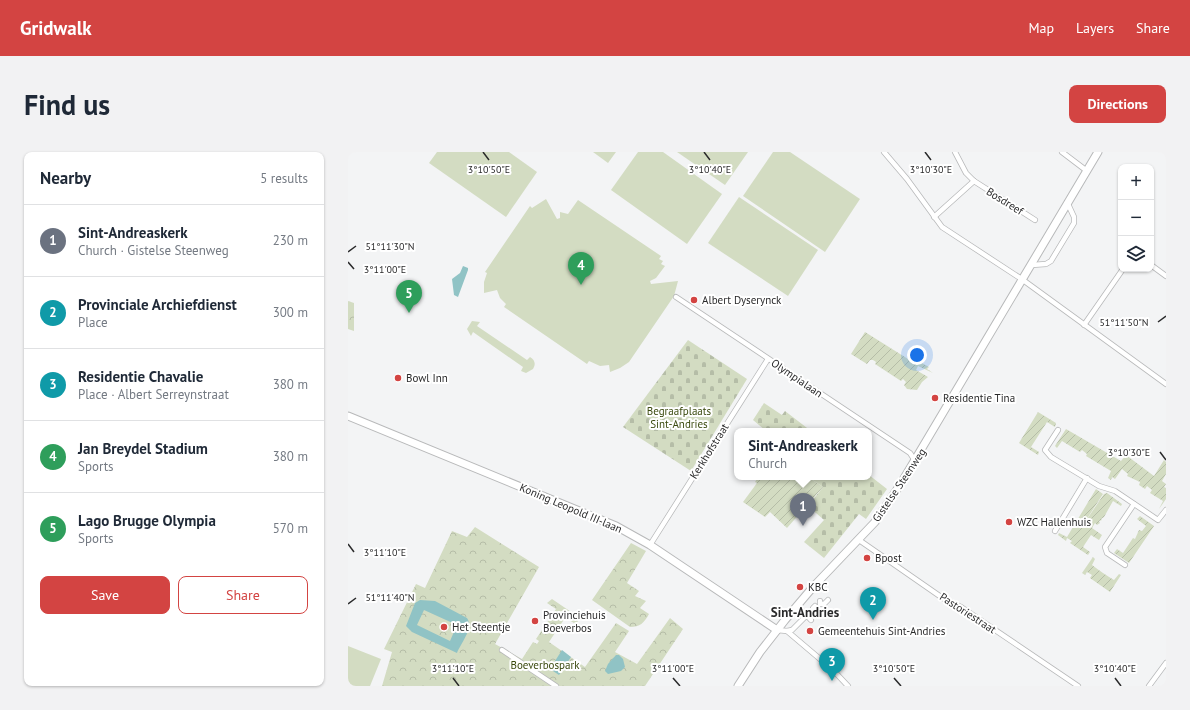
<!DOCTYPE html>
<html lang="en">
<head>
<meta charset="utf-8">
<style>
  :root { --surface:#fff; --page:#f2f2f3; --text:#1f2937; --muted:#747a83; --line:#e0e1e3; --accent:#d34442 }
  body { margin:0; font-family:"PT Sans",sans-serif; background:var(--page); color:var(--text) }
  .controls { position:absolute; right:12px; top:12px; display:grid; overflow:hidden; border-radius:8px; box-shadow:0 1px 3px #0004 }
  .controls button { width:36px; height:36px; display:grid; place-items:center; padding:0; border:0; border-bottom:1px solid var(--line); background:var(--surface); color:var(--text); font:20px sans-serif }
  .you { position:absolute; left:569px; top:203px; width:14px; height:14px; margin:-10px; border:3px solid #fff; border-radius:50%; background:#1a73e8; box-shadow:0 0 0 6px #1a73e833 }
  .badge { display:grid; place-items:center; width:26px; height:26px; border-radius:50%; background:var(--accent); color:#fff; font-size:13px; font-weight:700 }
  .pin { position:absolute; translate:-50% -33px; filter:drop-shadow(0 1px 2px #0008) }
  .pin::after { content:''; position:absolute; top:21px; width:14px; height:12px; background:inherit; clip-path:polygon(0 0,100% 0,50% 100%) }
  .popup { position:absolute; left:386px; top:276px; width:138px; height:52px; box-sizing:border-box; display:grid; place-content:center; border-radius:8px; background:var(--surface); filter:drop-shadow(0 1px 3px #0005); font-size:13px; white-space:nowrap; color:var(--muted) }
  .popup b { font-size:15px; color:var(--text) }
  .popup::after { content:''; position:absolute; left:50%; top:100%; margin-left:-8px; border:8px solid transparent; border-top-color:var(--surface) }
  .list { margin:0; padding:0; list-style:none }
  h2 { display:flex; justify-content:space-between; align-items:center; height:52px; margin:0; padding:0 16px; font-size:17px }
  h2 small { font-size:13px; font-weight:400; color:var(--muted) }
  .list li { display:grid; grid-template-columns:26px 1fr auto; gap:12px; align-items:center; box-sizing:border-box; height:72px; padding:0 16px; border-top:1px solid var(--line) }
  .list b { display:block; font-size:15px; white-space:nowrap }
  .list p { margin:0; font-size:13px; white-space:nowrap; color:var(--muted) }
  .list em { font-size:13px; font-style:normal; color:var(--muted) }
  .actions { display:flex; gap:8px; padding:12px 16px }
  .actions a { flex:1; padding:9px 0; border:1px solid var(--accent); border-radius:8px; text-align:center; font-size:14px; color:var(--accent) }
  .actions .main { background:var(--accent); color:#fff }
  .icon { flex:none; width:22px; height:22px; fill:none; stroke:currentColor; stroke-width:2; stroke-linecap:round; stroke-linejoin:round }
  .map { position:relative; flex:none; width:818px; height:534px; overflow:hidden; border-radius:8px }
  header { display:flex; align-items:center; gap:24px; box-sizing:border-box; height:56px; padding:0 20px; background:var(--accent); color:#fff }
  header strong { font-size:19px }
  nav { display:flex; gap:22px; margin-inline-start:auto; font-size:14px }
  .intro { display:flex; align-items:center; justify-content:space-between; box-sizing:border-box; height:96px; padding:0 24px }
  h1 { margin:0; font-size:28px }
  .button { padding:10px 18px; border-radius:8px; background:var(--accent); color:#fff; font-size:14px; font-weight:700 }
  main { display:flex; gap:24px; padding:0 24px }
  aside { flex:1; background:var(--surface); border-radius:8px; box-shadow:0 1px 3px #0004 }
  .map>svg:first-child { display:block }
  .grass { fill:#d3dcc2 }
  .forest { fill:url(#forest-crowns) }
  .cemetery { fill:url(#cemetery-stones) }
  .garden { fill:url(#garden-furrows) }
  .water { fill:#90c3c5; fill-rule:evenodd }
  .lines { fill:none; stroke-linecap:round; stroke-linejoin:round }
  .street-casing { stroke:#b8b9ba; stroke-width:6 }
  .secondary-casing { stroke:#b8b9ba; stroke-width:9 }
  .street { stroke:#fff; stroke-width:4.5 }
  .secondary { stroke:#fff; stroke-width:7 }
  .ticks { fill:none; stroke:#2a2a2b; stroke-width:1.5 }
  .poi-dot { fill:#d34442; stroke:#fff; stroke-width:1.5 }
  .labels { text-anchor:middle; stroke-width:4; stroke-linejoin:round; paint-order:stroke }
  .street-label { font-size:11px; fill:#2a2a2b; stroke:#fff }
  .poi-label { font-size:11px; fill:#2a2a2b; stroke:#fff; text-anchor:start }
  .park-label { font-size:11px; fill:#3b4a0f; stroke:#fff }
  .quarter-label { font-size:13px; font-weight:bold; fill:#2a2a2b; stroke:#fff }
  .ticks-label { font-size:10px; text-anchor:middle; fill:#2a2a2b; stroke:#fff; stroke-width:4; stroke-linejoin:round; paint-order:stroke }
</style>
</head>
<body>
<header>
<strong>Gridwalk</strong>
<nav><a>Map</a><a>Layers</a><a>Share</a></nav>
</header>
<div class="intro"><h1>Find us</h1><a class="button">Directions</a></div>
<main>
<aside>
<h2>Nearby<small>5 results</small></h2>
<ul class="list">
<li><span class="badge" style="background:#6b7280">1</span><div><b>Sint-Andreaskerk</b><p>Church · Gistelse Steenweg</p></div><em>230 m</em></li>
<li><span class="badge" style="background:#0f9aa8">2</span><div><b>Provinciale Archiefdienst</b><p>Place</p></div><em>300 m</em></li>
<li><span class="badge" style="background:#0f9aa8">3</span><div><b>Residentie Chavalie</b><p>Place · Albert Serreynstraat</p></div><em>380 m</em></li>
<li><span class="badge" style="background:#2e9e5b">4</span><div><b>Jan Breydel Stadium</b><p>Sports</p></div><em>380 m</em></li>
<li><span class="badge" style="background:#2e9e5b">5</span><div><b>Lago Brugge Olympia</b><p>Sports</p></div><em>570 m</em></li>
</ul>
<div class="actions"><a class="main">Save</a><a>Share</a></div>
</aside>
<div class="map">
<svg width="818" height="534" viewBox="0 0 818 534">
  <defs>
    <pattern id="forest-crowns" width="20" height="18" patternUnits="userSpaceOnUse"><rect width="20" height="18" fill="#d3dcc2"/><path d="M2 6a3 3 0 1 1 6 0M12 15a3 3 0 1 1 6 0" fill="none" stroke="#b5bda7"/></pattern>
    <pattern id="cemetery-stones" width="16" height="16" patternUnits="userSpaceOnUse"><rect width="16" height="16" fill="#d3dcc2"/><path d="M2 7V4a2 2 0 0 1 4 0v3zM10 15v-3a2 2 0 0 1 4 0v3z" fill="#b5bda7"/></pattern>
    <pattern id="garden-furrows" width="10" height="10" patternUnits="userSpaceOnUse"><rect width="10" height="10" fill="#d3dcc2"/><path d="M-1 1l2-2M0 10L10 0M9 11l2-2" fill="none" stroke="#b5bda7"/></pattern>
  </defs>
  <rect width="100%" height="100%" fill="#f3f4f5"/>
  <g class="grass">
    <path d="M 89,0 L 161,0 L 189,20 L 158,65 L 81,11 Z"/>
    <path d="M 245,0 L 268,0 L 260,11 Z"/>
    <path d="M 290,0 L 315,0 L 374,42 L 339,92 L 263,38 Z"/>
    <path d="M 329,0 L 400,0 L 377,33 Z"/>
    <path d="M 425,0 L 442,0 L 512,47 L 477,100 L 395,44 Z"/>
    <path d="M 391,45 L 470,98 L 440,144 L 360,91 Z"/>
    <path d="M 198,47 L 209,67 L 212,66 L 212,60 L 220,62 L 230,48 L 313,104 L 311,107 L 315,109 L 313,112 L 317,114 L 308,126 L 302,129 L 303,132 L 330,129 L 326,144 L 281,210 L 272,216 L 262,220 L 261,213 L 252,214 L 241,209 L 239,212 L 156,155 L 158,152 L 152,146 L 149,138 L 136,141 L 136,130 L 139,121 L 137,120 L 182,54 L 184,56 Z"/>
    <path d="M 124,169 L 132,170 L 129,174 L 179,208 L 182,205 C 187,208 188,212 185,217 L 178,221 L 173,219 L 175,215 L 125,180 L 123,184 L 119,177 Z"/>
    <path d="M 0,494 L 33,507 L 22,534 L 0,534 Z"/>
  </g>
  <g class="forest">
    <path d="M 0,149 L 6,151 L 6,179 L 0,177 Z"/>
    <path d="M 127,375 L 191,415 L 147,492 L 174,507 L 185,490 L 189,492 L 191,489 L 188,487 L 208,457 L 199,451 L 204,447 L 232,466 L 228,472 L 217,466 L 201,490 L 237,515 L 268,471 L 281,479 L 267,500 L 289,512 L 322,466 L 335,477 L 297,534 L 34,534 L 44,500 L 36,497 L 68,432 L 77,436 L 104,379 L 119,385 Z"/>
    <path d="M 283,391 L 298,399 L 279,431 L 291,439 L 287,444 L 298,449 L 292,456 L 301,462 C 296,471 292,475 282,475 L 244,448 Z"/>
  </g>
  <g class="cemetery">
    <path d="M 340,188 L 399,227 L 343,319 L 275,275 Z"/>
    <path d="M 416,251 L 434,263 L 437,259 L 463,279 L 418,279 L 405,268 Z"/>
    <path d="M 521,323 L 539,337 L 518,367 L 511,362 L 476,406 L 456,390 L 476,368 L 460,354 L 475,335 L 460,325 L 521,325 Z"/>
  </g>
  <g class="garden">
    <path d="M 517,180 L 568,212 L 570,209 L 581,215 L 579,217 L 585,221 L 570,214 L 568,218 L 580,225 L 574,230 L 569,238 L 559,237 L 556,233 L 558,230 L 555,227 L 553,229 L 527,212 L 528,210 L 525,208 L 522,208 L 519,212 L 503,202 Z"/>
    <path d="M 690,260 L 708,271 L 707,275 L 699,270 L 683,295 L 691,300 L 690,303 L 671,291 Z"/>
    <path d="M 718,277 L 773,309 L 778,303 L 806,324 L 816,308 L 818,310 L 818,322 L 814,329 L 818,332 L 816,335 L 818,336 L 818,347 L 811,357 L 815,349 L 802,341 L 804,338 L 799,334 L 797,337 L 791,333 L 792,330 L 779,324 L 780,322 L 774,317 L 767,327 L 764,325 L 763,328 L 760,326 L 763,319 L 738,304 L 739,302 L 734,298 L 732,300 L 714,289 L 709,296 L 707,294 Z"/>
    <path d="M 406,325 L 439,325 L 441,327 L 443,325 L 460,325 L 475,335 L 439,376 L 422,360 L 417,365 L 395,350 L 409,331 L 407,330 L 409,327 Z"/>
    <path d="M 748,337 L 755,342 L 731,379 L 756,342 L 759,341 L 774,352 L 773,354 L 765,349 L 756,365 L 753,367 L 754,368 L 751,369 L 752,371 L 749,373 L 747,371 L 744,376 L 754,383 L 751,388 L 743,383 L 735,395 L 742,400 L 740,403 L 722,391 L 724,389 L 719,386 L 718,389 L 710,383 L 711,381 L 719,385 Z"/>
    <path d="M 792,364 L 806,374 L 781,411 L 766,401 L 769,397 L 775,401 L 785,386 L 787,387 L 791,378 L 794,379 L 798,374 L 789,367 Z"/>
    <path d="M 745,405 L 747,407 L 744,413 C 752,419 758,423 766,428 L 771,422 L 773,423 L 762,440 L 742,426 L 744,423 L 739,420 L 737,423 L 734,421 Z"/>
  </g>
  <g class="water">
    <path d="M 115,114 L 120,116 L 120,118 L 110,145 L 106,143 L 104,127 L 112,121 Z"/>
    <path d="M 72,448 L 87,449 L 119,466 C 126,476 113,491 109,501 L 64,480 L 58,474 L 67,451 ZM 76,458 L 109,473 L 102,489 L 69,473 Z"/>
    <path d="M 214,498 L 223,505 L 211,523 L 202,517 Z"/>
    <path d="M 268,503 L 271,503 L 275,507 L 277,515 L 273,519 L 260,522 L 257,519 L 260,512 Z"/>
  </g>
  <g class="lines">
    <defs>
      <g id="street">
        <path d="M 536,0 L 559,27 L 594,75 L 675,128 L 818,232"/>
        <path d="M 607,0 L 618,21 L 626,29 L 687,68"/>
        <path d="M 714,0 L 739,19"/>
        <path d="M 586,65 L 626,29"/>
        <path d="M 803,67 L 803,66"/>
        <path d="M 684,113 L 698,112 L 703,109 L 726,71 L 726,65 L 720,52"/>
        <path d="M 803,113 L 818,124"/>
        <path d="M 328,145 L 562,301 L 568,310"/>
        <path d="M 736,173 L 775,117"/>
        <path d="M 710,278 L 697,298 L 703,305 L 751,334 L 767,339 L 810,368 L 818,358"/>
        <path d="M 707,379 L 739,326"/>
        <path d="M 511,388 L 596,447 L 613,455 L 730,534"/>
        <path d="M 302,393 L 420,207"/>
        <path d="M 777,413 L 759,401 L 757,395 L 786,352"/>
        <path d="M 472,449 L 472,452 L 476,452 L 480,448"/>
        <path d="M 449,453 L 463,468"/>
        <path d="M 467,454 L 468,456 L 466,458 L 465,456 Z"/>
        <path d="M 429,478 L 439,479 L 485,518 L 500,534"/>
        <path d="M 439,479 L 444,478 L 465,457"/>
        <path d="M 154,498 L 208,534"/>
        <path d="M 801,534 L 818,511"/>
      </g>
      <g id="secondary">
        <path d="M 0,264 L 268,374 L 302,393 L 429,478"/>
        <path d="M 390,534 L 412,500 L 437,468 L 465,435 L 527,370 L 552,333 L 750,0"/>
      </g>
    </defs>
    <use href="#street" class="street-casing"/>
    <use href="#secondary" class="secondary-casing"/>
    <use href="#street" class="street"/>
    <use href="#secondary" class="secondary"/>
  </g>
  <path class="ticks" d="M 135,0 L 141,8M 356,0 L 362,8M 577,0 L 583,8M 0,100 L 8,94M 0,110 L 6,117M 810,170 L 818,164M 812,300 L 818,308M 0,392 L 6,400M 0,452 L 8,446M 105,526 L 111,534M 325,526 L 332,534M 546,526 L 553,534M 767,526 L 773,534"/>
  <g class="poi-dot">
    <circle cx="346" cy="148" r="4"/>
    <circle cx="50" cy="226" r="4"/>
    <circle cx="587" cy="246" r="4"/>
    <circle cx="661" cy="370" r="4"/>
    <circle cx="519" cy="406" r="4"/>
    <circle cx="452" cy="435" r="4"/>
    <circle cx="187" cy="469" r="4"/>
    <circle cx="96" cy="475" r="4"/>
    <circle cx="462" cy="479" r="4"/>
  </g>
  <g class="labels">
    <g class="street-label">
      <text transform="translate(657 49) rotate(32)" y="4">Bosdreef</text>
      <text transform="translate(449 226) rotate(34)" y="4">Olympialaan</text>
      <text transform="translate(361 299) rotate(-58)" y="4">Kerkhofstraat</text>
      <text transform="translate(551 333) rotate(-56)" y="4">Gistelse Steenweg</text>
      <text transform="translate(223 356) rotate(23)" y="4">Koning Leopold III-laan</text>
      <text transform="translate(620 461) rotate(33)" y="4">Pastoriestraat</text>
    </g>
    <g class="poi-label">
      <text x="354" y="152">Albert Dyserynck</text>
      <text x="58" y="230">Bowl Inn</text>
      <text x="595" y="250">Residentie Tina</text>
      <text x="669" y="374">WZC Hallenhuis</text>
      <text x="527" y="410">Bpost</text>
      <text x="460" y="439">KBC</text>
      <text x="195" y="467">Provinciehuis<tspan x="195" dy="13">Boeverbos</tspan></text>
      <text x="104" y="479">Het Steentje</text>
      <text x="470" y="483">Gemeentehuis Sint-Andries</text>
    </g>
    <g class="park-label">
      <text x="331" y="263">Begraafplaats<tspan x="331" dy="13">Sint-Andries</tspan></text>
      <text x="197" y="517">Boeverbospark</text>
    </g>
    <g class="quarter-label">
      <text x="457" y="465">Sint-Andries</text>
    </g>
  </g>
  <g class="ticks-label">
    <text x="141" y="21">3°10'50"E</text>
    <text x="362" y="21">3°10'40"E</text>
    <text x="583" y="21">3°10'30"E</text>
    <text x="42" y="98">51°11'30"N</text>
    <text x="37" y="121">3°11'00"E</text>
    <text x="776" y="174">51°11'50"N</text>
    <text x="781" y="304">3°10'30"E</text>
    <text x="37" y="404">3°11'10"E</text>
    <text x="42" y="449">51°11'40"N</text>
    <text x="105" y="520">3°11'10"E</text>
    <text x="325" y="520">3°11'00"E</text>
    <text x="546" y="520">3°10'50"E</text>
    <text x="767" y="520">3°10'40"E</text>
  </g>
</svg>
<div class="controls">
<button>+</button>
<button>−</button>
<button><svg class="icon" aria-label="layers" viewBox="0 0 24 24"><path d="M12 4l9 5-9 5-9-5zM3 14l9 5 9-5"/></svg></button>
</div>
<div class="you"></div>
<div class="pin badge" style="left:455px;top:374px;background:#6b7280">1</div>
<div class="popup"><b>Sint-Andreaskerk</b>Church</div>
<div class="pin badge" style="left:525px;top:468px;background:#0f9aa8">2</div>
<div class="pin badge" style="left:484px;top:529px;background:#0f9aa8">3</div>
<div class="pin badge" style="left:233px;top:133px;background:#2e9e5b">4</div>
<div class="pin badge" style="left:61px;top:161px;background:#2e9e5b">5</div>
</div>
</main>
</body>
</html>
